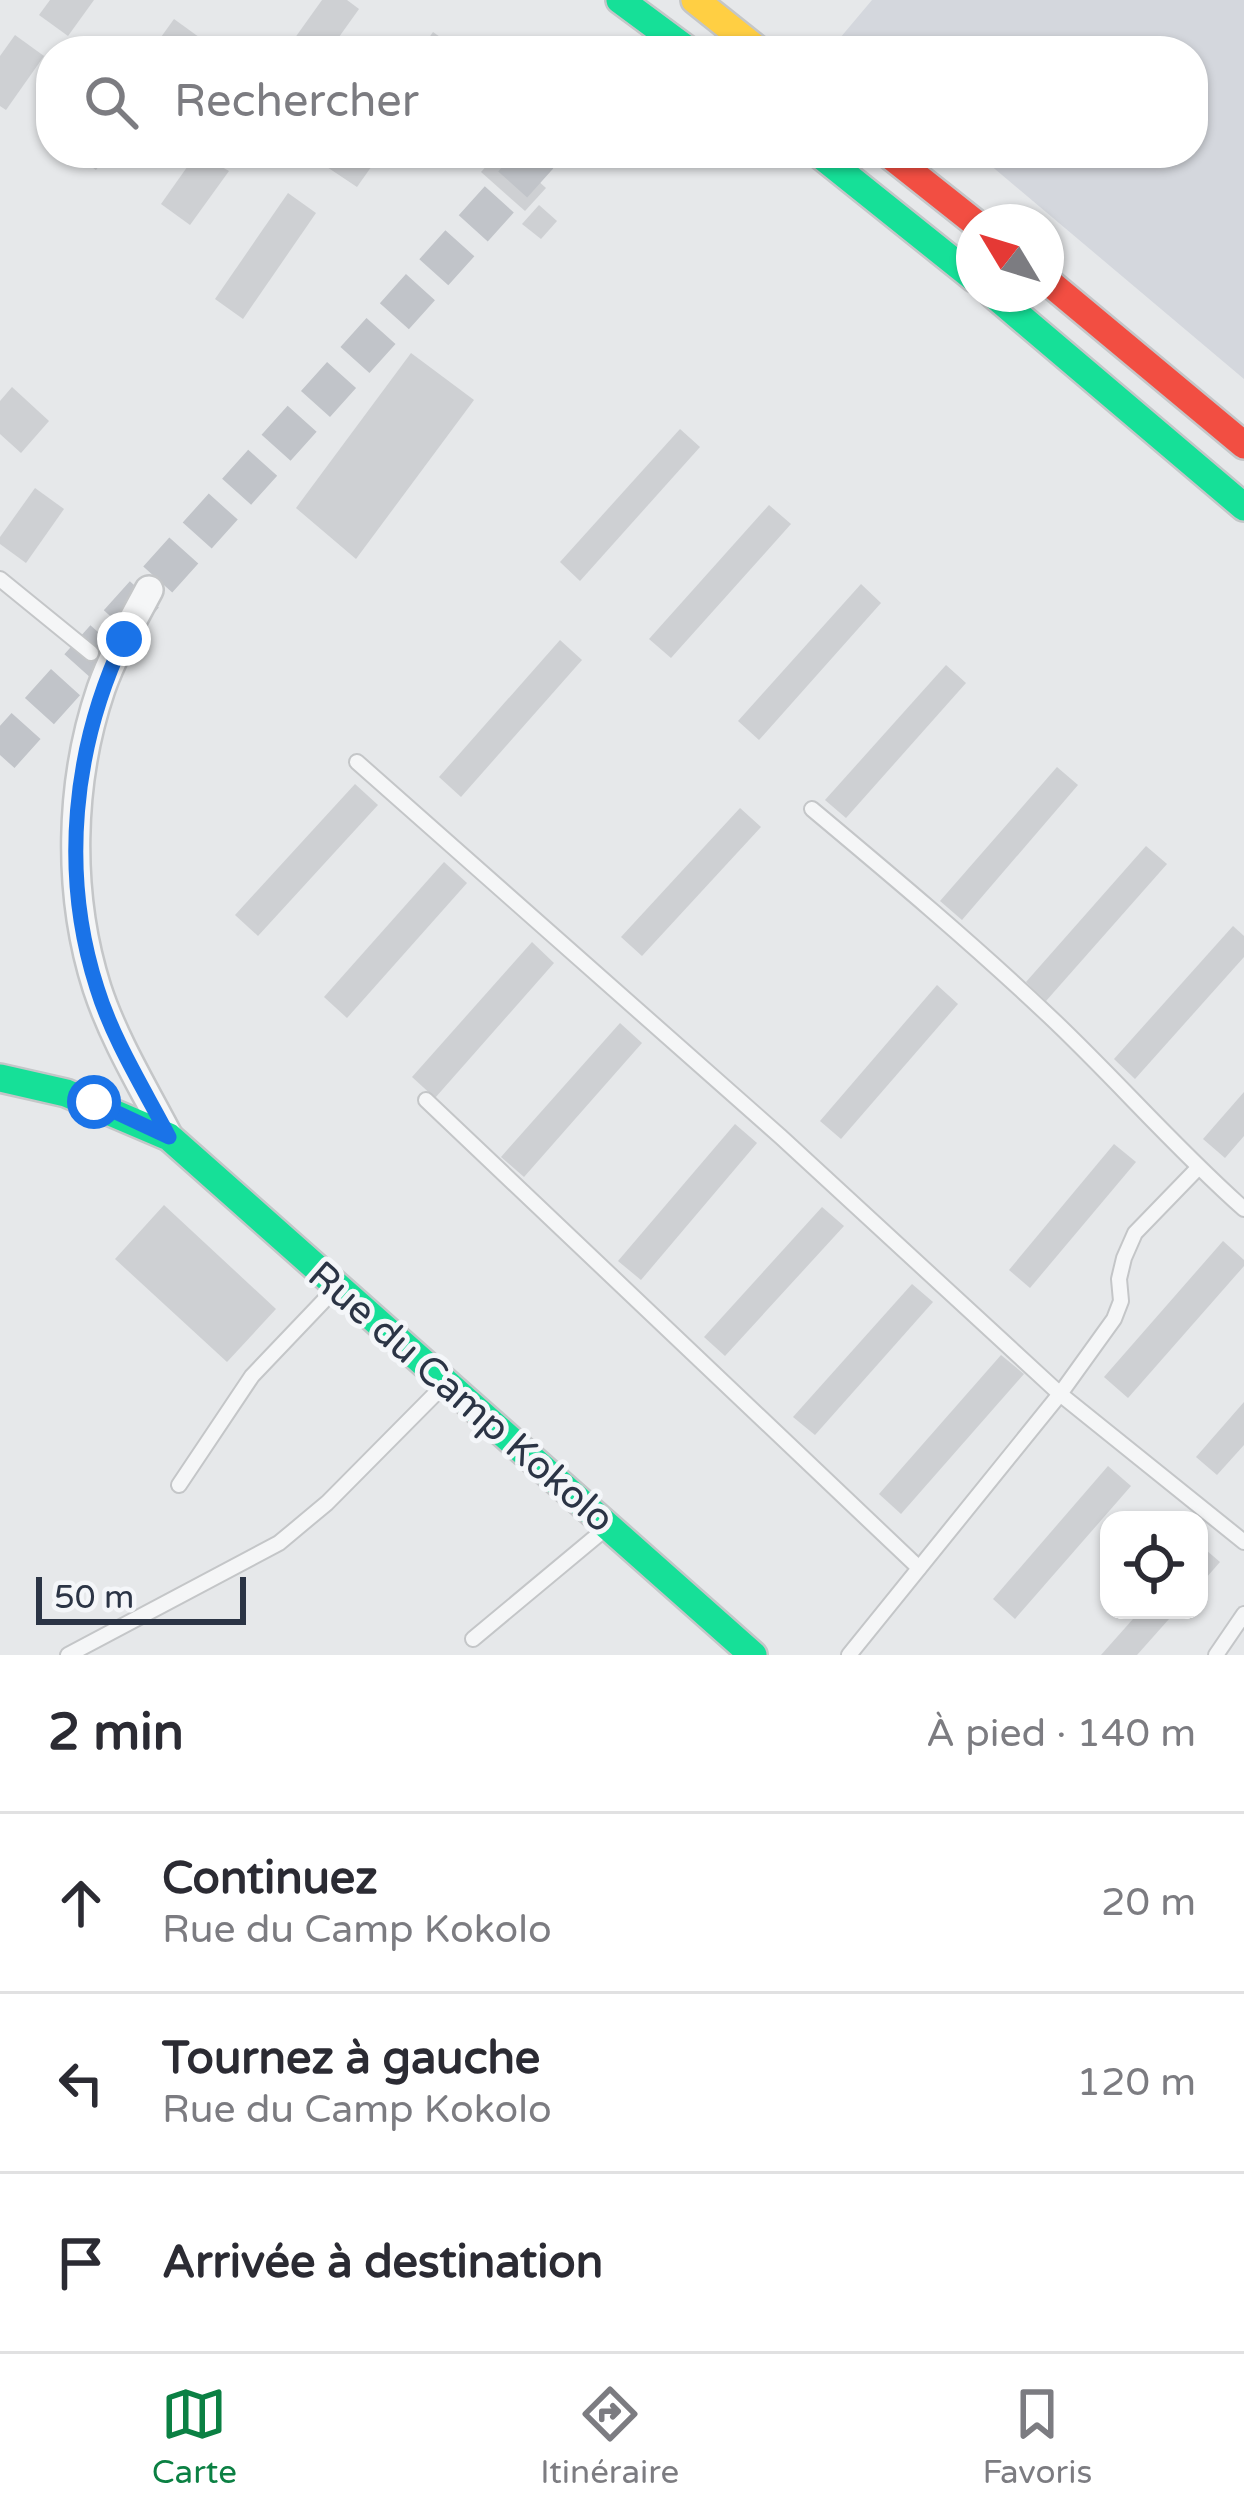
<!DOCTYPE html>
<html lang="fr">
<head>
<meta charset="utf-8">
<style>
  :root { --surface:#fff; --page:#f2f2f3; --text:#2b2b33; --muted:#7c7c81; --line:#e1e1e2; --accent:#0b8043 }
  body { margin:0; font-family:"Varela Round",sans-serif; background:var(--page); color:var(--text) }
  .controls { position:absolute; right:36px; bottom:36px; display:grid; overflow:hidden; border-radius:24px; box-shadow:0 3px 9px #0004 }
  .controls button { width:108px; height:108px; display:grid; place-items:center; padding:0; border:0; border-bottom:3px solid var(--line); background:var(--surface); color:var(--text); font:60px sans-serif }
  .compass { position:absolute; left:956px; top:204px; width:108px; height:108px; border-radius:50%; background:var(--surface); box-shadow:0 3px 9px #0004; rotate:308deg }
  .scale { position:absolute; left:36px; bottom:30px; width:210px; box-sizing:border-box; padding-left:12px; border:6px solid #2b3445; border-top:0; font-size:33px; line-height:42px; white-space:nowrap; color:#2b3445; -webkit-text-stroke:9px #f4f6f9; paint-order:stroke }
  .stop { position:absolute; width:36px; height:36px; margin:-27px; border:9px solid #1a73e8; border-radius:50%; background:#fff }
  .stop.end { background:#1a73e8; border-color:#fff; box-shadow:0 3px 12px #0008 }
  .list { margin:0; padding:0; list-style:none }
  h2 { display:flex; justify-content:space-between; align-items:center; height:156px; margin:0; padding:0 48px; font-size:51px }
  h2 small { font-size:39px; font-weight:400; color:var(--muted) }
  .list li { display:grid; grid-template-columns:78px 1fr auto; gap:36px; align-items:center; box-sizing:border-box; height:180px; padding:0 48px; border-top:3px solid var(--line) }
  .list b { display:block; font-size:45px; white-space:nowrap }
  .list p { margin:0; font-size:39px; white-space:nowrap; color:var(--muted) }
  .list em { font-size:39px; font-style:normal; color:var(--muted) }
  .icon { flex:none; width:66px; height:66px; fill:none; stroke:currentColor; stroke-width:2; stroke-linecap:round; stroke-linejoin:round }
  .map { position:relative; flex:none; width:1244px; height:1655px; overflow:hidden }
  .search { position:absolute; background:var(--surface); box-shadow:0 3px 9px #0004; left:36px; right:36px; top:36px; height:132px; display:flex; align-items:center; gap:30px; box-sizing:border-box; padding:0 42px; border-radius:48px; color:var(--muted); font-size:45px }
  .sheet { height:696px; background:var(--surface) }
  nav { display:flex; justify-content:space-around; align-items:center; box-sizing:border-box; height:168px; border-top:3px solid var(--line); background:var(--surface); font-size:33px; color:var(--muted) }
  nav a { display:grid; justify-items:center; gap:6px }
  nav .on { color:var(--accent) }
  .map>svg:first-child { display:block }
  .built { fill:#d4d7dd }
  .building { fill:#ced0d3 }
  .lines { fill:none; stroke-linecap:round; stroke-linejoin:round }
  .secondary-tunnel { stroke:#c1c4c9; stroke-width:39; stroke-dasharray:39 20; stroke-linecap:butt }
  .lane-casing { stroke:#c4c6c8; stroke-width:18 }
  .street-casing { stroke:#c4c6c8; stroke-width:32 }
  .fast-casing { stroke:#c4c6c8; stroke-width:32 }
  .slow-casing { stroke:#c4c6c8; stroke-width:32 }
  .jam-casing { stroke:#c4c6c8; stroke-width:32 }
  .lane { stroke:#f5f6f7; stroke-width:14 }
  .street { stroke:#f5f6f7; stroke-width:27 }
  .fast { stroke:#16e098; stroke-width:27 }
  .slow { stroke:#ffcf43; stroke-width:27 }
  .jam { stroke:#f24e42; stroke-width:27 }
  .route { stroke:#1a73e8; stroke-width:15 }
  .labels { text-anchor:middle; stroke-width:10; stroke-linejoin:round; paint-order:stroke }
  .street-label { font-size:39px; fill:#2b3445; stroke:#f4f6f9 }
</style>
</head>
<body>
<div class="map">
<svg width="1244" height="1655" viewBox="0 0 1244 1655">
  <rect width="100%" height="100%" fill="#e6e8ea"/>
  <path class="built" d="M 872,0 L 1244,0 L 1244,379 L 976,153 L 1193,153 L 1193,51 L 856,51 L 840,38 Z"/>
  <g class="building">
    <path d="M 50,0 L 94,0 L 68,36 L 39,15 Z"/>
    <path d="M 322,0 L 347,0 L 359,9 L 329,51 L 304,51 L 292,42 Z"/>
    <path d="M 174,19 L 203,40 L 196,51 L 151,51 Z"/>
    <path d="M 433,32 L 460,51 L 420,51 Z"/>
    <path d="M 15,35 L 44,56 L 6,110 L 0,106 L 0,56 Z"/>
    <path d="M 72,153 L 108,153 L 96,170 Z"/>
    <path d="M 197,153 L 229,171 L 190,225 L 161,204 Z"/>
    <path d="M 337,153 L 381,153 L 357,187 L 327,167 Z"/>
    <path d="M 498,153 L 507,153 L 546,188 L 525,211 L 481,172 Z"/>
    <path d="M 288,193 L 316,213 L 243,319 L 215,299 Z"/>
    <path d="M 539,205 L 557,221 L 541,239 L 522,224 Z"/>
    <path d="M 411,353 L 474,400 L 356,559 L 296,508 Z"/>
    <path d="M 12,387 L 49,421 L 21,453 L 0,434 L 0,401 Z"/>
    <path d="M 680,429 L 700,447 L 580,581 L 560,562 Z"/>
    <path d="M 35,488 L 64,509 L 26,563 L 0,544 L 0,537 Z"/>
    <path d="M 769,505 L 791,524 L 671,658 L 649,639 Z"/>
    <path d="M 861,584 L 881,603 L 759,740 L 738,721 Z"/>
    <path d="M 560,640 L 582,660 L 461,797 L 439,777 Z"/>
    <path d="M 946,665 L 966,683 L 846,818 L 825,800 Z"/>
    <path d="M 1057,767 L 1078,785 L 962,920 L 940,901 Z"/>
    <path d="M 355,784 L 378,805 L 258,936 L 235,915 Z"/>
    <path d="M 740,808 L 761,827 L 642,956 L 621,937 Z"/>
    <path d="M 1146,846 L 1167,864 L 1046,1001 L 1026,982 Z"/>
    <path d="M 444,862 L 467,883 L 347,1018 L 324,997 Z"/>
    <path d="M 1233,926 L 1244,936 L 1244,957 L 1135,1079 L 1114,1059 Z"/>
    <path d="M 532,942 L 554,963 L 435,1098 L 412,1077 Z"/>
    <path d="M 937,985 L 958,1004 L 841,1139 L 820,1121 Z"/>
    <path d="M 620,1023 L 642,1043 L 524,1177 L 501,1157 Z"/>
    <path d="M 1244,1092 L 1244,1136 L 1225,1158 L 1203,1139 Z"/>
    <path d="M 735,1124 L 757,1143 L 641,1280 L 618,1261 Z"/>
    <path d="M 1114,1144 L 1136,1162 L 1030,1288 L 1009,1270 Z"/>
    <path d="M 164,1205 L 276,1309 L 227,1362 L 115,1259 Z"/>
    <path d="M 822,1207 L 844,1226 L 725,1356 L 704,1337 Z"/>
    <path d="M 1223,1241 L 1244,1260 L 1244,1266 L 1128,1398 L 1104,1377 Z"/>
    <path d="M 912,1284 L 933,1302 L 815,1435 L 793,1417 Z"/>
    <path d="M 1001,1355 L 1024,1374 L 901,1514 L 879,1494 Z"/>
    <path d="M 1244,1402 L 1244,1445 L 1217,1475 L 1196,1457 Z"/>
    <path d="M 1108,1466 L 1131,1486 L 1015,1619 L 993,1599 Z"/>
    <path d="M 1199,1544 L 1220,1562 L 1199,1586 Z"/>
    <path d="M 1141,1610 L 1177,1610 L 1137,1655 L 1101,1655 Z"/>
  </g>
  <g class="lines">
    <path class="secondary-tunnel" d="M 0,755 L 541,153"/>
    <defs>
      <g id="lane">
        <path d="M 0,579 L 91,653"/>
        <path d="M 357,762 L 781,1137 L 1060,1394 L 1244,1542"/>
        <path d="M 812,809 C 892,876 972,943 1048,1015 C 1115,1078 1175,1148 1244,1209"/>
        <path d="M 426,1100 L 919,1568"/>
        <path d="M 179,1485 L 252,1376 L 334,1290"/>
        <path d="M 473,1639 L 605,1529"/>
        <path d="M 68,1655 L 279,1543 L 327,1503 L 445,1384"/>
        <path d="M 849,1655 L 1060,1394 L 1114,1319 L 1121,1301 L 1119,1279 L 1124,1258 L 1135,1233 L 1198,1168"/>
        <path d="M 1216,1655 L 1244,1614"/>
      </g>
      <path id="street" d="M 149,590 C 132,622 113,655 101,689 C 69,783 67,894 97,988 C 114,1040 144,1089 169,1137"/>
      <g id="fast">
        <path d="M 620,0 L 689,51"/>
        <path d="M 818,153 L 974,278"/>
        <path d="M 993,294 L 1244,507"/>
        <path d="M 0,1078 L 66,1093 L 169,1137 L 753,1655"/>
      </g>
      <path id="slow" d="M 695,0 L 759,51"/>
      <g id="jam">
        <path d="M 887,153 L 974,222"/>
        <path d="M 1046,280 L 1244,445"/>
      </g>
    </defs>
    <use href="#lane" class="lane-casing"/>
    <use href="#street" class="street-casing"/>
    <use href="#fast" class="fast-casing"/>
    <use href="#slow" class="slow-casing"/>
    <use href="#jam" class="jam-casing"/>
    <use href="#lane" class="lane"/>
    <use href="#street" class="street"/>
    <use href="#fast" class="fast"/>
    <use href="#slow" class="slow"/>
    <use href="#jam" class="jam"/>
  </g>
  <g class="lines">
    <path class="route" d="M 94,1102 L 169,1137 C 144,1089 113,1040 97,988 C 60,873 73,747 124,639"/>
  </g>
  <g class="labels">
    <g class="street-label">
      <text transform="translate(462 1396) rotate(41)" y="14">Rue du Camp Kokolo</text>
    </g>
  </g>
</svg>
<div class="controls">
<button><svg class="icon" aria-label="locate" viewBox="0 0 24 24"><circle cx="12" cy="12" r="6"/><path d="M12 2v4M12 18v4M2 12h4M18 12h4"/></svg></button>
</div>
<svg class="compass" viewBox="-18 -18 36 36"><path d="M0-13l5 13h-10z" fill="#e53935"/><path d="M0 13l5-13h-10z" fill="#7c7c81"/></svg>
<div class="scale">50 m</div>
<div class="stop" style="left:94px;top:1102px"></div>
<div class="stop end" style="left:124px;top:639px"></div>
<div class="search"><svg class="icon" aria-label="search" viewBox="0 0 24 24"><circle cx="10" cy="10" r="6"/><path d="M15 15l6 6"/></svg>Rechercher</div>
</div>
<section class="sheet">
<h2>2 min<small>À pied · 140 m</small></h2>
<ul class="list">
<li><svg class="icon" aria-label="ahead" viewBox="0 0 24 24"><path d="M12 20V5M6 11l6-6 6 6"/></svg><div><b>Continuez</b><p>Rue du Camp Kokolo</p></div><em>20 m</em></li>
<li><svg class="icon" aria-label="left" viewBox="0 0 24 24"><path d="M17 20v-9H6M10 6l-5 5 5 5"/></svg><div><b>Tournez à gauche</b><p>Rue du Camp Kokolo</p></div><em>120 m</em></li>
<li><svg class="icon" aria-label="arrive" viewBox="0 0 24 24"><path d="M6 21V4h12l-3 4 3 4H6"/></svg><div><b>Arrivée à destination</b></div></li>
</ul>
</section>
<nav>
<a class="on"><svg class="icon" aria-label="map" viewBox="0 0 24 24"><path d="M3 6l6-2 6 2 6-2v14l-6 2-6-2-6 2zM9 4v14M15 6v14"/></svg>Carte</a>
<a><svg class="icon" aria-label="directions" viewBox="0 0 24 24"><path d="M12 3l9 9-9 9-9-9zM9 14v-3h6M13 9l2 2-2 2"/></svg>Itinéraire</a>
<a><svg class="icon" aria-label="saved" viewBox="0 0 24 24"><path d="M7 4h10v16l-5-4-5 4z"/></svg>Favoris</a>
</nav>
</body>
</html>
